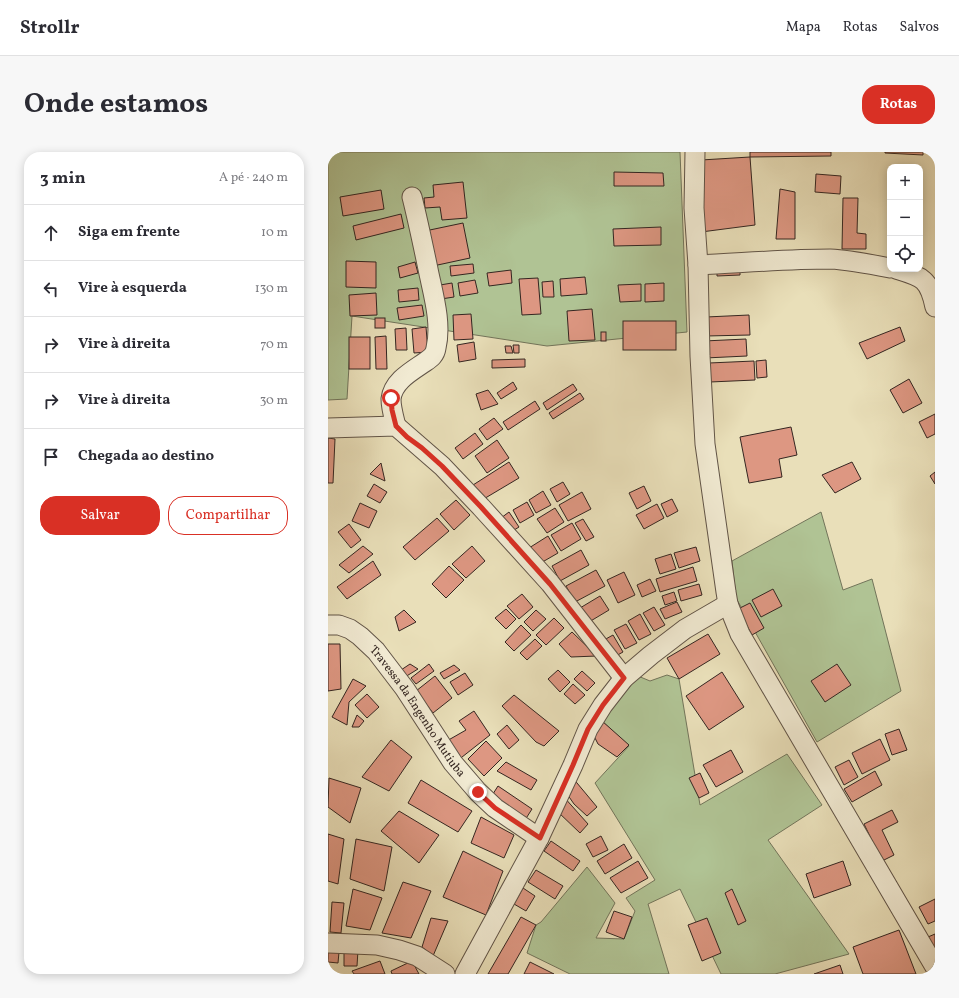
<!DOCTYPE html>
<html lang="pt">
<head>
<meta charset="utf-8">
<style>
  :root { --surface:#fff; --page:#f7f7f7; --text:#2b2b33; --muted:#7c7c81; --line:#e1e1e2; --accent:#d93025 }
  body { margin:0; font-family:Vollkorn,serif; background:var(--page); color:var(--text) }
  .controls { position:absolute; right:12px; top:12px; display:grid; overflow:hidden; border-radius:8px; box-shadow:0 2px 10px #0003 }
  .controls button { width:36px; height:36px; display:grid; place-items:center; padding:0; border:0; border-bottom:1px solid var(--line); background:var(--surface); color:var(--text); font:20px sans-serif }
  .stop { position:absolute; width:12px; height:12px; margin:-9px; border:3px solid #d93025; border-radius:50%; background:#fff }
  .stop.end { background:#d93025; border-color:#fff; box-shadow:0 1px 4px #0008 }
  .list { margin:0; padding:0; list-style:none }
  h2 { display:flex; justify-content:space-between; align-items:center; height:52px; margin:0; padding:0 16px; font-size:17px }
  h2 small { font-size:13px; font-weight:400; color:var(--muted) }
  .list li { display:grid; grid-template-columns:26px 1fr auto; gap:12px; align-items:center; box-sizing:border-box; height:56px; padding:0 16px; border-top:1px solid var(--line) }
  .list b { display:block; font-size:15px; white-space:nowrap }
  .list em { font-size:13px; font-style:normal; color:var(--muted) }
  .actions { display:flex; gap:8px; padding:12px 16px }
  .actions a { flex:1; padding:9px 0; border:1px solid var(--accent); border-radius:16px; text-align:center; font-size:14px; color:var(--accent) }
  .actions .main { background:var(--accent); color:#fff }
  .icon { flex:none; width:22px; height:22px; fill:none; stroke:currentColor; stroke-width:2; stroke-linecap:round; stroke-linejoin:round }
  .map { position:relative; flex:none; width:607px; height:822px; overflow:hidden; border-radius:16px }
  header { display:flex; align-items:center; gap:24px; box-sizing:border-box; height:56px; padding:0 20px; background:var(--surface); border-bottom:1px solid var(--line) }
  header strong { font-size:19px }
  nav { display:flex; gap:22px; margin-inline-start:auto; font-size:14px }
  .intro { display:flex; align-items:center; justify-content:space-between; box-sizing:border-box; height:96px; padding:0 24px }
  h1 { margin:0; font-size:28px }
  .button { padding:10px 18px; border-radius:16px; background:var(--accent); color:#fff; font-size:14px; font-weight:700 }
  main { display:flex; gap:24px; padding:0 24px }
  aside { flex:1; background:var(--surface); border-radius:16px; box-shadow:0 2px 10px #0003 }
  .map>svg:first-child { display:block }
  .green { fill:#b0c394; stroke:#72745a }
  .building { fill:#dd9782; stroke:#342621 }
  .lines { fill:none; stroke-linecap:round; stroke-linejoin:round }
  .minor-casing { stroke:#615447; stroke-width:21 }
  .minor { stroke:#f1ead2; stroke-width:19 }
  .route { stroke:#d93025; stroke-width:5 }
  .labels { text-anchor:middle; stroke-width:3; stroke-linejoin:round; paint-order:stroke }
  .street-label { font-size:12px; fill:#342621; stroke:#f1ead2 }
</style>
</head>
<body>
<header>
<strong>Strollr</strong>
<nav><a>Mapa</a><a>Rotas</a><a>Salvos</a></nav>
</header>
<div class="intro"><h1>Onde estamos</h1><a class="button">Rotas</a></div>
<main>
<aside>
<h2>3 min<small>A pé · 240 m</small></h2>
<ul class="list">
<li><svg class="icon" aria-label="ahead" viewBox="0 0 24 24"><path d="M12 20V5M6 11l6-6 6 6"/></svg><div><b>Siga em frente</b></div><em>10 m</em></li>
<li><svg class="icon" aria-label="left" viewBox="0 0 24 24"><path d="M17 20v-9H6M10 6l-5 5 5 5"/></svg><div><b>Vire à esquerda</b></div><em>130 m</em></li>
<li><svg class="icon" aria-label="right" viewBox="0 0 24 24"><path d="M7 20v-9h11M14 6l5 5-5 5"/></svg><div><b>Vire à direita</b></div><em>70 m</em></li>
<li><svg class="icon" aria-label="right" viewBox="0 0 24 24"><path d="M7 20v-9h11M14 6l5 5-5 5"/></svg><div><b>Vire à direita</b></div><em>30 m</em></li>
<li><svg class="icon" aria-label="arrive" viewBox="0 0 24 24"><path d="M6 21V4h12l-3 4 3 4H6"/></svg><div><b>Chegada ao destino</b></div></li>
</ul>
<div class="actions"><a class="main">Salvar</a><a>Compartilhar</a></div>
</aside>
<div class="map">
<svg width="607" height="822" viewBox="0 0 607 822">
  <rect width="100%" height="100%" fill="#e9dfb9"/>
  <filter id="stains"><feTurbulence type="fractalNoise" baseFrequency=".005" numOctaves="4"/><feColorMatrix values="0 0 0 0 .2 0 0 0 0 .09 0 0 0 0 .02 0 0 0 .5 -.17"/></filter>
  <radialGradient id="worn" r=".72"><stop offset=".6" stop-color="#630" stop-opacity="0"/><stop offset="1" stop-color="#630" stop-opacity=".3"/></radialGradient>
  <g class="green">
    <path d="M 0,0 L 352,0 L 359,180 L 219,194 L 24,164 L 19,247 L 0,248 Z"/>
    <path d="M 493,360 L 515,438 L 544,427 L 573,539 L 489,590 L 408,446 L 404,409 Z"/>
    <path d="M 339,523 L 351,527 L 372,653 L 459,602 L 494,653 L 440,688 L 521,802 L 447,822 L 393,822 L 352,737 L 320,752 L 341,822 L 242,822 L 199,801 L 208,773 L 213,770 L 259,715 L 287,751 L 268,786 L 296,787 L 307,759 L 298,746 L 327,728 L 267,631 L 301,594 L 274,569 L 310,524 L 322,529 Z"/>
  </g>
  <g class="building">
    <path d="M 422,0 L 503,0 L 503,4 L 422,5 Z"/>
    <path d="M 557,0 L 595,0 L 595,3 L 557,1 Z"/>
    <path d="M 422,5 L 427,73 L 373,80 L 373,8 Z"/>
    <path d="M 286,20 L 335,21 L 336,34 L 286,34 Z"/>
    <path d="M 488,22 L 513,24 L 512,42 L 487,40 Z"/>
    <path d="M 135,30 L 139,66 L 114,68 L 112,55 L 97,56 L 96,46 L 106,45 L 105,33 Z"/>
    <path d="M 452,37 L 467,40 L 467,87 L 448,87 Z"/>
    <path d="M 53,38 L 56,57 L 15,64 L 12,45 Z"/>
    <path d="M 515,46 L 530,46 L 529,81 L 538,82 L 538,97 L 514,97 Z"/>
    <path d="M 73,62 L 76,76 L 28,88 L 25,74 Z"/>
    <path d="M 135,71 L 142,106 L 105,114 L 97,79 Z"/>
    <path d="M 333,75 L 333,93 L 286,94 L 285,77 Z"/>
    <path d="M 18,109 L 48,110 L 48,136 L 18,135 Z"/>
    <path d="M 87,110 L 90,121 L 72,126 L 70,115 Z"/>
    <path d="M 145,112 L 146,121 L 123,124 L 122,114 Z"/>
    <path d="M 412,114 L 412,123 L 389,124 L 389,115 Z"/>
    <path d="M 183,118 L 184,131 L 161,134 L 159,121 Z"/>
    <path d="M 257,125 L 259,142 L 233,144 L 232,127 Z"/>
    <path d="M 210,126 L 213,162 L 194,163 L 191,127 Z"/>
    <path d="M 147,128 L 150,141 L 132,144 L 130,131 Z"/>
    <path d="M 225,129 L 226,145 L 215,145 L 214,130 Z"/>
    <path d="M 124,131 L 126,145 L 113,147 L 112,133 Z"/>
    <path d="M 336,131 L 336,149 L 317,150 L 317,132 Z"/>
    <path d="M 313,132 L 313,149 L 292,150 L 290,133 Z"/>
    <path d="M 90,136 L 91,148 L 71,150 L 70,138 Z"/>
    <path d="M 48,141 L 49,163 L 22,164 L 21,143 Z"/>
    <path d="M 94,153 L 96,164 L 71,168 L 69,156 Z"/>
    <path d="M 264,157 L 267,188 L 241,189 L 239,159 Z"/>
    <path d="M 143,162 L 145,187 L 126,188 L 125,163 Z"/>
    <path d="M 421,163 L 422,183 L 378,184 L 378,165 Z"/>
    <rect x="47" y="166" width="10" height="10"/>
    <rect x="295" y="169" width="53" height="29"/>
    <path d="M 98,175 L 100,200 L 86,201 L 84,177 Z"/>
    <path d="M 572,175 L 577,189 L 539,207 L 531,191 Z"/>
    <path d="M 78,176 L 79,198 L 68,198 L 67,177 Z"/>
    <rect x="273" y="180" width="5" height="9"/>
    <path d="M 58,184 L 59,217 L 48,217 L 47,185 Z"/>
    <rect x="21" y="185" width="21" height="32"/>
    <path d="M 418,187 L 419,204 L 377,206 L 376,189 Z"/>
    <path d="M 146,190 L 148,207 L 131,210 L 129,193 Z"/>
    <path d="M 185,193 L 191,193 L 191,201 L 186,201 Z"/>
    <path d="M 177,194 L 183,194 L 185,201 L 178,201 Z"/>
    <path d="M 197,207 L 197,215 L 164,216 L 164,208 Z"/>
    <path d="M 438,208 L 439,225 L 429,226 L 428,209 Z"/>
    <path d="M 426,209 L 427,228 L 382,230 L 381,211 Z"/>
    <path d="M 581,227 L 594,251 L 575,261 L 562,238 Z"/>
    <path d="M 185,230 L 189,237 L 173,247 L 169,241 Z"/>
    <path d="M 245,232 L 249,238 L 219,258 L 215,251 Z"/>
    <path d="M 160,238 L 170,252 L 153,258 L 148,242 Z"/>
    <path d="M 252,241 L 256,247 L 225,267 L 221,261 Z"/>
    <path d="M 207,249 L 212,257 L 180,278 L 175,270 Z"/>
    <path d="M 607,262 L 607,282 L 599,286 L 591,270 Z"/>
    <path d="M 166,266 L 175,277 L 159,288 L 151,277 Z"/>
    <path d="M 463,275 L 469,303 L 451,307 L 454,325 L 421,331 L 412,285 Z"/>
    <path d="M 147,281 L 155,292 L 135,307 L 127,296 Z"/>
    <path d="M 0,286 L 7,287 L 5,331 L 0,331 Z"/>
    <path d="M 169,288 L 181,306 L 159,321 L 147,304 Z"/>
    <path d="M 181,310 L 191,326 L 154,348 L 145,333 Z"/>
    <path d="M 524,310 L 533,327 L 507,341 L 494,323 Z"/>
    <path d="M 53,311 L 57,329 L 42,322 Z"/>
    <path d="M 607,320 L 607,332 L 602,324 Z"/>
    <path d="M 235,330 L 242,342 L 229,350 L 222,337 Z"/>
    <path d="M 46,332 L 59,340 L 52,351 L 39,344 Z"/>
    <path d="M 316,334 L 323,349 L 309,357 L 301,341 Z"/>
    <path d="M 215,339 L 223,353 L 208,361 L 201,348 Z"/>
    <path d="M 254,340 L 263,357 L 240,369 L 231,353 Z"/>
    <path d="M 344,347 L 350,359 L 339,365 L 333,352 Z"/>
    <path d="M 128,348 L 142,363 L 126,378 L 112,362 Z"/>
    <path d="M 199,350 L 206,363 L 192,371 L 185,358 Z"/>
    <path d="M 32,351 L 49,359 L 41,376 L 24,369 Z"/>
    <path d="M 329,352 L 336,366 L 316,377 L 308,363 Z"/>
    <path d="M 227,356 L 236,370 L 219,381 L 209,367 Z"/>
    <path d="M 181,360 L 191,375 L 183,380 L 173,366 Z"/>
    <path d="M 109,366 L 121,379 L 87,408 L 75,395 Z"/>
    <path d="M 255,367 L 266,385 L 258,389 L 247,371 Z"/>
    <path d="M 244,371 L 253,387 L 233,399 L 223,383 Z"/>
    <path d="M 21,372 L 33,388 L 23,396 L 10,380 Z"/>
    <path d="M 220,384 L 230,401 L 211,412 L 201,396 Z"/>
    <path d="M 35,394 L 45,402 L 21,421 L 11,413 Z"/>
    <path d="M 144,394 L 157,409 L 138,426 L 124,412 Z"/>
    <path d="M 368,395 L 372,409 L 351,416 L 346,401 Z"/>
    <path d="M 253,398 L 261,413 L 232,429 L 224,414 Z"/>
    <path d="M 343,402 L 348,417 L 332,422 L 327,407 Z"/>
    <path d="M 45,409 L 53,423 L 19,447 L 9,435 Z"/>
    <path d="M 121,414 L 136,428 L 118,446 L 104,432 Z"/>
    <path d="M 365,415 L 369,429 L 332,440 L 328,427 Z"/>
    <path d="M 268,418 L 277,434 L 247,450 L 238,434 Z"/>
    <path d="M 296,420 L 307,443 L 290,451 L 279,428 Z"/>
    <path d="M 322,427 L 328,439 L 314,445 L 309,433 Z"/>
    <path d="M 371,432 L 374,443 L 353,449 L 350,438 Z"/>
    <path d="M 445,437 L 454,454 L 433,465 L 424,448 Z"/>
    <path d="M 346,440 L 349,449 L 337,453 L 334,444 Z"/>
    <path d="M 194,442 L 205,455 L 191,467 L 179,454 Z"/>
    <path d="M 272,444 L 281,458 L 261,470 L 252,456 Z"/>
    <path d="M 349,450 L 354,460 L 337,467 L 332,457 Z"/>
    <path d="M 422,451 L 436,476 L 424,483 L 410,457 Z"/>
    <path d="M 326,455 L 337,473 L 326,479 L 315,461 Z"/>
    <path d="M 178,457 L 188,467 L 178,477 L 167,466 Z"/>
    <path d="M 76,458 L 88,470 L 71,479 L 67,465 Z"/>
    <path d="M 208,458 L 218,467 L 205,479 L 196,470 Z"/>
    <path d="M 312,462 L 323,482 L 311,488 L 300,469 Z"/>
    <path d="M 226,466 L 236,476 L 218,493 L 208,483 Z"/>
    <path d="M 298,472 L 309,491 L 297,497 L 286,478 Z"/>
    <path d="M 193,473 L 203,483 L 186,499 L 177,490 Z"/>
    <path d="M 244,480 L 269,504 L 243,505 L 231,492 Z"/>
    <path d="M 380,482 L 392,502 L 351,527 L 339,506 Z"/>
    <path d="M 285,483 L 295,500 L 286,505 L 276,488 Z"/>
    <path d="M 207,487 L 214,494 L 199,508 L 192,501 Z"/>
    <path d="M 0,492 L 12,492 L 13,537 L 0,539 Z"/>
    <path d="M 82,512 L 90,517 L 77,525 L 73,518 Z"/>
    <path d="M 101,512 L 106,519 L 88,532 L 83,526 Z"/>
    <path d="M 509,512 L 523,533 L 497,550 L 483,529 Z"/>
    <path d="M 126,513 L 132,518 L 116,527 L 112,521 Z"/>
    <path d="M 230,518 L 242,530 L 232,540 L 220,527 Z"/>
    <path d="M 254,519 L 267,531 L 259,539 L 246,527 Z"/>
    <path d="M 394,520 L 416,555 L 381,578 L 358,544 Z"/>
    <path d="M 137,521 L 145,533 L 130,543 L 122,530 Z"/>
    <path d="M 107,524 L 124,546 L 105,561 L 88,539 Z"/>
    <path d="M 25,527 L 38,534 L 21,550 L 19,573 L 4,565 Z"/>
    <path d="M 245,532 L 257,543 L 247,552 L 236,542 Z"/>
    <path d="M 39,542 L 51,555 L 39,566 L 27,553 Z"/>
    <path d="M 186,543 L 231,579 L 216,594 L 208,590 L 174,554 Z"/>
    <path d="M 146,559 L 162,583 L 129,609 L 117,590 L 138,578 L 131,569 Z"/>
    <path d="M 29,563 L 36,569 L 31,575 L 24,575 Z"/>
    <path d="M 274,569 L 301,593 L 289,605 L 270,592 L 264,580 Z"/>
    <path d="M 179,573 L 191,588 L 181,597 L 169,582 Z"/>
    <path d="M 571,577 L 579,598 L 564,603 L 557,582 Z"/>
    <path d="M 552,587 L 562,608 L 534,622 L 524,601 Z"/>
    <path d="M 63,588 L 84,605 L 61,639 L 34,625 Z"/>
    <path d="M 158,589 L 174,606 L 156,624 L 140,607 Z"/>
    <path d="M 403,598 L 415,620 L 388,635 L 375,613 Z"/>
    <path d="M 521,608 L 530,625 L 516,633 L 507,615 Z"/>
    <path d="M 178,610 L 209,628 L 203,638 L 169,619 Z"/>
    <path d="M 547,619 L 554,633 L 524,650 L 516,637 Z"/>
    <path d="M 372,621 L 381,641 L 371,646 L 361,626 Z"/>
    <path d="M 244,625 L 269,655 L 259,664 L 246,652 L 237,639 Z"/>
    <path d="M 1,626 L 33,636 L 22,671 L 0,655 Z"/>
    <path d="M 93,628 L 144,659 L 130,680 L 80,651 Z"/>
    <path d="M 170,634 L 204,657 L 197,668 L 163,645 Z"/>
    <path d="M 235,644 L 260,672 L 252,681 L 229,659 Z"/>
    <path d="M 564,658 L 570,670 L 554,678 L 566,703 L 554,709 L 536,672 Z"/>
    <path d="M 71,659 L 111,683 L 91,711 L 53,679 Z"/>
    <path d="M 153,665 L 186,683 L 176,706 L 143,691 Z"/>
    <path d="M 0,682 L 16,687 L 10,732 L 0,729 Z"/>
    <path d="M 273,684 L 280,698 L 265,705 L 258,692 Z"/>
    <path d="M 28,687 L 64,695 L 56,739 L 22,727 Z"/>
    <path d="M 223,689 L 252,709 L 245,719 L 216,699 Z"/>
    <path d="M 296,692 L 304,706 L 277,722 L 269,709 Z"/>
    <path d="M 135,699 L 175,719 L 158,763 L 115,745 Z"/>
    <path d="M 310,709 L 320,726 L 293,741 L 282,726 Z"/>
    <path d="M 515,709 L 523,733 L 486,746 L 478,722 Z"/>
    <path d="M 208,718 L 235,734 L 227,747 L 200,730 Z"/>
    <path d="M 75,730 L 103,739 L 83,786 L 54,781 Z"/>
    <path d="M 195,736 L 207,744 L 198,759 L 186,752 Z"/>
    <path d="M 25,737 L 54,746 L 42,778 L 18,774 Z"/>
    <path d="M 404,737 L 418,769 L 410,773 L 397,741 Z"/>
    <path d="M 607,747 L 607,769 L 600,772 L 591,755 Z"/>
    <path d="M 4,750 L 16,751 L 13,781 L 2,780 Z"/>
    <path d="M 286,759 L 304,765 L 296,787 L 278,780 Z"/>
    <path d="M 193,765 L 208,773 L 180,822 L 160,822 Z"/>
    <path d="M 103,766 L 120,769 L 105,804 L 94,795 Z"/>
    <path d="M 379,766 L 393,801 L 374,809 L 360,773 Z"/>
    <path d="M 571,778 L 588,822 L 535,822 L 525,795 Z"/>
    <path d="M 607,782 L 607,799 L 600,785 Z"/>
    <path d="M 16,798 L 30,798 L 29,814 L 16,814 Z"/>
    <path d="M 0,799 L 11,800 L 10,811 L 0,810 Z"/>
    <path d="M 52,809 L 57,822 L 26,822 L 24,819 Z"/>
    <path d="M 84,809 L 91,822 L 64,822 L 63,819 Z"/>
    <path d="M 202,810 L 226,822 L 196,822 Z"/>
    <path d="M 512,813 L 515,822 L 486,822 Z"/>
  </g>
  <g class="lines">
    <defs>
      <g id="minor">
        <path d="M 367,0 L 366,56 L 370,113 L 372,204 L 377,292 L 398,440 L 400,452 L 412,482 L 607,815"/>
        <path d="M 370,113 C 414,111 458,107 502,107 C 522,108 542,112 562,116"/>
        <path d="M 568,117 C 594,125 601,126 607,155"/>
        <path d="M 68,274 C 66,266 63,256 63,247 C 65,229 84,219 97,210 C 103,206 107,203 108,196 C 114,171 105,142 100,117 C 95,93 90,69 84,45"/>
        <path d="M 0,276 L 68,274 L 114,314 L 153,355 L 222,431 L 296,526"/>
        <path id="s1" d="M 0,473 L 11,473 L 22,477 L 32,484 L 48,499 L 77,537 L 125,611 L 150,640 L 167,656 L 211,686"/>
        <path d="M 0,791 L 49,793 L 71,798 L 89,804 L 117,822"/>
        <path d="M 137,822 L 211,686 L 245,613 L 260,577 L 275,553 L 296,526 L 323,503 L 357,477 L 400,452"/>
      </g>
    </defs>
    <use href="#minor" class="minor-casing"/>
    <use href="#minor" class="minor"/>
  </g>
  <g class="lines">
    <path class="route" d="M 63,246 L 64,258 L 68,274 L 79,285 L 94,296 L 114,314 L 153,355 L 222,432 L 296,526 L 275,553 L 260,577 L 245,613 L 212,686 L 167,656 L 150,640"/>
  </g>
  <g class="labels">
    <g class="street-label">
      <text dy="4" stroke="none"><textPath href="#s1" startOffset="130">Travessa da Engenho Mutiuba</textPath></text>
    </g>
  </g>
  <rect width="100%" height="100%" filter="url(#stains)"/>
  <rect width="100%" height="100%" fill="url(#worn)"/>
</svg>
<div class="controls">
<button>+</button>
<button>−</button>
<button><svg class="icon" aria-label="locate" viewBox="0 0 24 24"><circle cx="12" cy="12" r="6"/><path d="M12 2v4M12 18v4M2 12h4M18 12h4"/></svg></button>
</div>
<div class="stop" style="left:63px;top:246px"></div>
<div class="stop end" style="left:150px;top:640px"></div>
</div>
</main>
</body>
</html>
